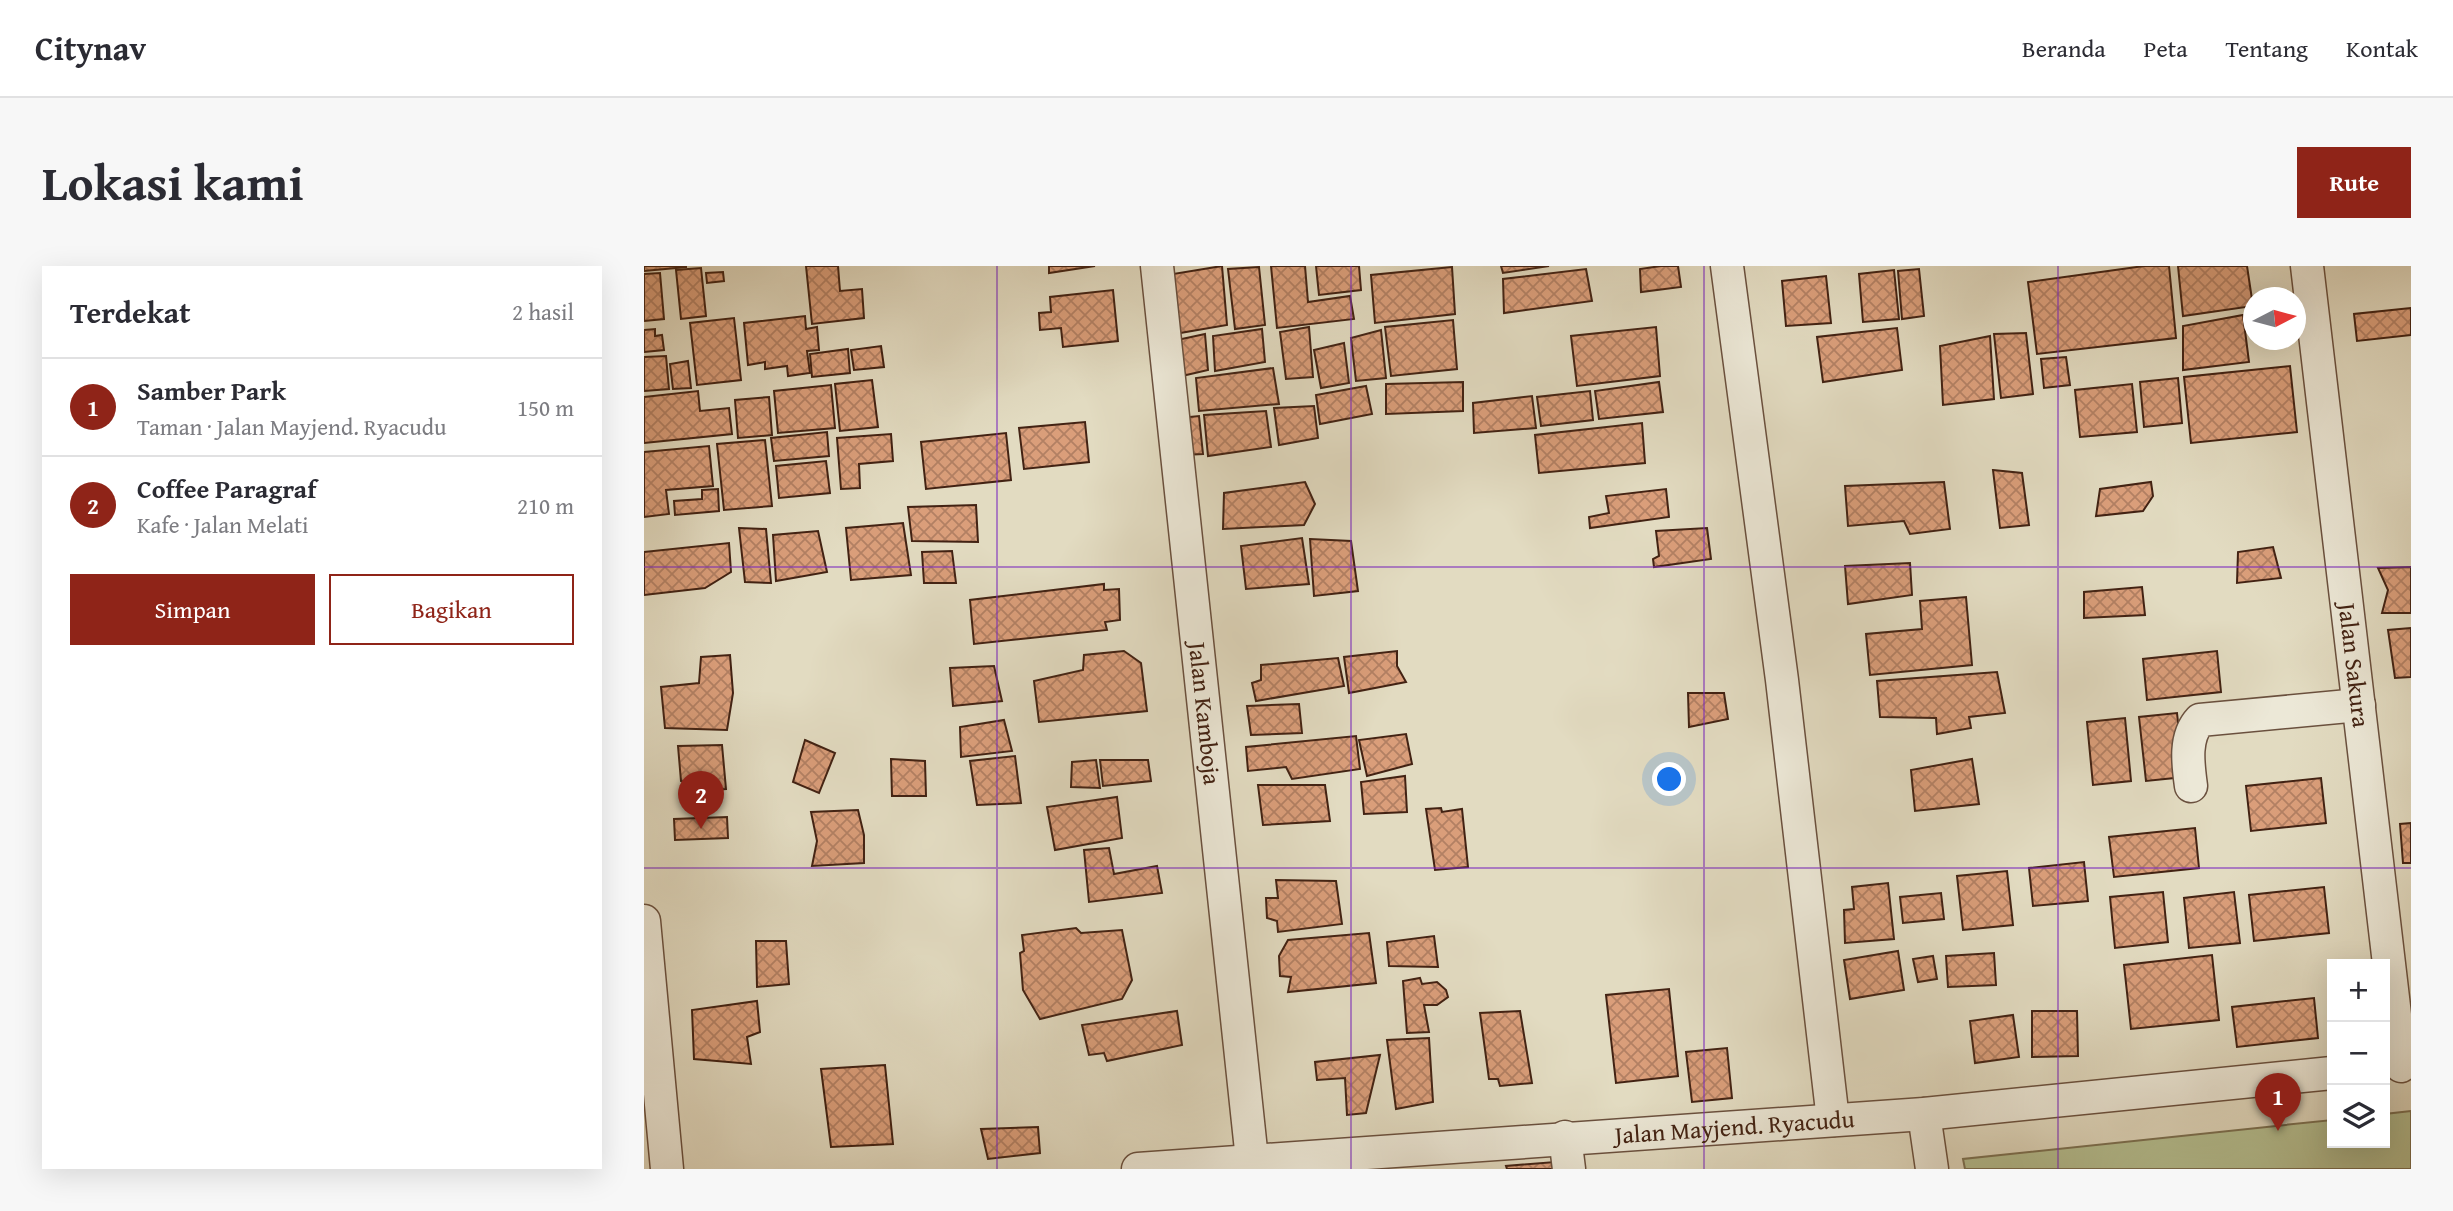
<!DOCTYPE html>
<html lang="id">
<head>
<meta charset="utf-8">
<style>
  :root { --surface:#fff; --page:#f7f7f7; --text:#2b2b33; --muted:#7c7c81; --line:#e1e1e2; --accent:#8f2418 }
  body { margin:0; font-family:"Gentium Book Plus",serif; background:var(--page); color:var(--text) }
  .controls { position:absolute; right:21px; bottom:21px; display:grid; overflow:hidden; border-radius:0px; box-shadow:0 7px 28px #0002 }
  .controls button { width:63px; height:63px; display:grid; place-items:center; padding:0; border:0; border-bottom:2px solid var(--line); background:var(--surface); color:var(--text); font:35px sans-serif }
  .compass { position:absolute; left:1599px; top:21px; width:63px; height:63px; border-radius:50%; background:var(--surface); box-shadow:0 7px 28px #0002; rotate:84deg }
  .you { position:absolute; left:1026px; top:514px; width:24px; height:24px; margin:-18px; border:5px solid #fff; border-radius:50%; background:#1a73e8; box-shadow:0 0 0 10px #1a73e833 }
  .badge { display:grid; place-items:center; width:46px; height:46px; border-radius:50%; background:var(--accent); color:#fff; font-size:23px; font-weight:700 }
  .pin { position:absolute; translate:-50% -58px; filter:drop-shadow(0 2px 4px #0008) }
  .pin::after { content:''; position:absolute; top:37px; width:24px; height:21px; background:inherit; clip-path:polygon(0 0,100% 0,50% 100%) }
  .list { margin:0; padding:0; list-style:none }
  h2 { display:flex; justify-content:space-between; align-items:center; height:91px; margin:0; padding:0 28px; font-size:30px }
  h2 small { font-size:23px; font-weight:400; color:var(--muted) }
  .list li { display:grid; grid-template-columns:46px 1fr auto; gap:21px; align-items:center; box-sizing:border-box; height:98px; padding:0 28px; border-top:2px solid var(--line) }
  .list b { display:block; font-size:26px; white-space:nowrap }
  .list p { margin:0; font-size:23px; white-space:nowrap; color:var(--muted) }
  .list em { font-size:23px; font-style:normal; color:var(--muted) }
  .actions { display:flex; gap:14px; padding:21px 28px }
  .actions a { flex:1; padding:16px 0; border:2px solid var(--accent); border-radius:0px; text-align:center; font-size:24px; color:var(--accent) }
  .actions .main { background:var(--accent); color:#fff }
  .icon { flex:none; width:38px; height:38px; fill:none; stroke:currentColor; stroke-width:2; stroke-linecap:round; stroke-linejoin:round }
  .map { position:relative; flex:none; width:1767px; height:903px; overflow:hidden; border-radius:0px }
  header { display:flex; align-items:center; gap:42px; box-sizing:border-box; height:98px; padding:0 35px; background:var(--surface); border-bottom:2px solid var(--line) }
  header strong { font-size:33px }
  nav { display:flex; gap:38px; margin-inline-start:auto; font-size:24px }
  .intro { display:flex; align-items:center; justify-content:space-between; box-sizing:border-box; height:168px; padding:0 42px }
  h1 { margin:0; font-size:49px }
  .button { padding:18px 32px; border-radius:0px; background:var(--accent); color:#fff; font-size:24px; font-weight:700 }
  main { display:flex; gap:42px; padding:0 42px }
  aside { flex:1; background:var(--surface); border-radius:0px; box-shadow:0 7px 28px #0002 }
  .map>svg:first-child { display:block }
  .park { fill:#b5c092; stroke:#7c7152; stroke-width:2 }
  .building { fill:url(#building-cross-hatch); stroke:#422213; stroke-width:2 }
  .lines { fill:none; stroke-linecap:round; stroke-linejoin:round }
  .minor-casing { stroke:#6a503e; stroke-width:35 }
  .minor { stroke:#ece8d7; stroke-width:32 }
  .grid { fill:none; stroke:#7b2cbf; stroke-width:2; stroke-opacity:0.55 }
  .labels { text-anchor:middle; stroke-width:5; stroke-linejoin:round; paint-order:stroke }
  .street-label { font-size:24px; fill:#422213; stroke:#ece8d7 }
</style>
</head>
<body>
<header>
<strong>Citynav</strong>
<nav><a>Beranda</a><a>Peta</a><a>Tentang</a><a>Kontak</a></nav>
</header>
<div class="intro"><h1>Lokasi kami</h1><a class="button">Rute</a></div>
<main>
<aside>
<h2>Terdekat<small>2 hasil</small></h2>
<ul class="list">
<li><span class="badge">1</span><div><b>Samber Park</b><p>Taman · Jalan Mayjend. Ryacudu</p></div><em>150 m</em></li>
<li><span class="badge">2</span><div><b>Coffee Paragraf</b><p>Kafe · Jalan Melati</p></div><em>210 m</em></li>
</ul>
<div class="actions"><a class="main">Simpan</a><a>Bagikan</a></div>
</aside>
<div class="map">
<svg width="1767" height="903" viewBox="0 0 1767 903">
  <defs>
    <pattern id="building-cross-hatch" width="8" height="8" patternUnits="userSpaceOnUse" patternTransform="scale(1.75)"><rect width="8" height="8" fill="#da9e7a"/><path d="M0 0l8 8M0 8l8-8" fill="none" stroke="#b28063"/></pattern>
  </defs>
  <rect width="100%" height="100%" fill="#e2dbc1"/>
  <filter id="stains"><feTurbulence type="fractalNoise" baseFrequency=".00286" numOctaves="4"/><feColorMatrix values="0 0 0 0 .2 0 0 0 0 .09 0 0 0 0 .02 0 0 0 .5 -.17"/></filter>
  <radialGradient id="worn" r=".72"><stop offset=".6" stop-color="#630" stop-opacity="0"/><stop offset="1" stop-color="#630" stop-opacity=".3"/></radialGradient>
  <path class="park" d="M 1767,845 L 1767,903 L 1321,903 L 1319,893 L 1688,854 L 1688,877 L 1741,877 L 1741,848 Z"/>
  <g class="building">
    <path d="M 0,0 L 42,0 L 42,1 L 0,5 Z"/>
    <path d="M 162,0 L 194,0 L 196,25 L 218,23 L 220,52 L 168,58 Z"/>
    <path d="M 405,0 L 451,0 L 405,7 Z"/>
    <path d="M 578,0 L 583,59 L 536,67 L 529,8 Z"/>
    <path d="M 627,0 L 661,0 L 664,36 L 706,30 L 710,53 L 633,62 Z"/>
    <path d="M 672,0 L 715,0 L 717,24 L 675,29 Z"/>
    <path d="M 857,0 L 905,0 L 859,7 Z"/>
    <path d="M 1017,0 L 1034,0 L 1037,21 L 997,26 L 996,3 Z"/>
    <path d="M 1500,0 L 1525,0 L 1532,72 L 1393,88 L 1384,16 Z"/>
    <path d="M 1534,0 L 1603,0 L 1609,40 L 1539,50 Z"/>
    <path d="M 615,1 L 621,59 L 591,63 L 584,3 Z"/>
    <path d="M 808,1 L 811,48 L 731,57 L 727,9 Z"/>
    <path d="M 57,2 L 62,50 L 37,53 L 32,4 Z"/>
    <path d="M 942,3 L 948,35 L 860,47 L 859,13 Z"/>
    <path d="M 1275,3 L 1280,50 L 1258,53 L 1254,5 Z"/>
    <path d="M 1250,4 L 1255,53 L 1219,56 L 1215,8 Z"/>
    <path d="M 79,6 L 80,15 L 63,17 L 62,7 Z"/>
    <path d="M 16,7 L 20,53 L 0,55 L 0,8 Z"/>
    <path d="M 1182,10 L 1187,57 L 1142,60 L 1138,15 Z"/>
    <path d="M 469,24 L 474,75 L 419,81 L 417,62 L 396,64 L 395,47 L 407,46 L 406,31 Z"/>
    <path d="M 1767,42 L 1767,69 L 1713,75 L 1710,48 Z"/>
    <path d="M 1599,49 L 1605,96 L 1539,104 L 1539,60 Z"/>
    <path d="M 161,50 L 162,63 L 173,61 L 175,84 L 163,85 L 166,107 L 144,110 L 143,100 L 121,103 L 121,96 L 104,99 L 100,57 Z"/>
    <path d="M 90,52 L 97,114 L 53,119 L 46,57 Z"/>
    <path d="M 809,54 L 813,103 L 747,110 L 741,61 Z"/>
    <path d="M 665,61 L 669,111 L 642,113 L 636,66 Z"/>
    <path d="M 1012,61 L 1016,110 L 933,120 L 927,70 Z"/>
    <path d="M 1253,62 L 1258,104 L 1179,116 L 1173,71 Z"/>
    <path d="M 11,63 L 11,70 L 18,69 L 20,84 L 0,86 L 0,64 Z"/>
    <path d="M 618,63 L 621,96 L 571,105 L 569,70 Z"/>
    <path d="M 737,64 L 742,112 L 712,115 L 707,72 Z"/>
    <path d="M 1382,67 L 1389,128 L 1357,132 L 1350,68 Z"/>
    <path d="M 561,68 L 564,104 L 538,110 L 533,74 Z"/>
    <path d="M 1346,70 L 1350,133 L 1299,139 L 1296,80 Z"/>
    <path d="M 700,77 L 705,117 L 677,122 L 670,84 Z"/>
    <path d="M 237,80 L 240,101 L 210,104 L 207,84 Z"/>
    <path d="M 204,83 L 206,107 L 168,111 L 166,88 Z"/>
    <path d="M 22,90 L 25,123 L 0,125 L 0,91 Z"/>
    <path d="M 1422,91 L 1426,119 L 1400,122 L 1397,93 Z"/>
    <path d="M 44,95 L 47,122 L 29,123 L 26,98 Z"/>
    <path d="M 1646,100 L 1653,166 L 1547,177 L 1540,111 Z"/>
    <path d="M 629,102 L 635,138 L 555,145 L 552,112 Z"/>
    <path d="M 1534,112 L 1538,157 L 1500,161 L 1496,116 Z"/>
    <path d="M 228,114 L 234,161 L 196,165 L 191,118 Z"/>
    <path d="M 819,116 L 819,145 L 742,148 L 742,118 Z"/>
    <path d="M 1015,116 L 1019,146 L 955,153 L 951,125 Z"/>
    <path d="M 1488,118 L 1493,166 L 1436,171 L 1431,124 Z"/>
    <path d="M 187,119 L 191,162 L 134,167 L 130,125 Z"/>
    <path d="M 722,120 L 728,148 L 676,158 L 672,129 Z"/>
    <path d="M 54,125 L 56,145 L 85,142 L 88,168 L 0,177 L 0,131 Z"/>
    <path d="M 946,125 L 949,154 L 897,160 L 893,131 Z"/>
    <path d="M 888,130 L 892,162 L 830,167 L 829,137 Z"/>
    <path d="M 125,131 L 128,169 L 94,172 L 91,134 Z"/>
    <path d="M 670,140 L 674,172 L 635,179 L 630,142 Z"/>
    <path d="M 622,145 L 627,181 L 564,190 L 560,149 Z"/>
    <path d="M 555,150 L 559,188 L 539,189 L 536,152 Z"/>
    <path d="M 441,156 L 445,196 L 380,203 L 375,162 Z"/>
    <path d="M 998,157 L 1001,197 L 895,207 L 891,169 Z"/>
    <path d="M 183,166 L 185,190 L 130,195 L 127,172 Z"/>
    <path d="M 362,167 L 367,214 L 282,223 L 277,176 Z"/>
    <path d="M 247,168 L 249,195 L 215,198 L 216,222 L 197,223 L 193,172 Z"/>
    <path d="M 121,174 L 128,240 L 80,244 L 73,178 Z"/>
    <path d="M 65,180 L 69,220 L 22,224 L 25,248 L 0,251 L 0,186 Z"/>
    <path d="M 182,195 L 186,227 L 135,232 L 132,200 Z"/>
    <path d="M 1349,204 L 1378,207 L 1385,259 L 1356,262 Z"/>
    <path d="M 661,216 L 671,238 L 660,259 L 579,263 L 580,227 Z"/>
    <path d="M 1300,216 L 1306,263 L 1266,268 L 1260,255 L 1204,260 L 1201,220 Z"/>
    <path d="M 1507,216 L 1509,230 L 1499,245 L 1452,250 L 1456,223 Z"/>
    <path d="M 74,223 L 75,245 L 31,249 L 30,235 L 58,233 L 58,224 Z"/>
    <path d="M 1022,223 L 1025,251 L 946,262 L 945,251 L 965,247 L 962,230 Z"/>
    <path d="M 332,239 L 334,276 L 268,275 L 264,241 Z"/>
    <path d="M 259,257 L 267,309 L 207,314 L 202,262 Z"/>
    <path d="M 95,262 L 122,263 L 127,317 L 101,316 Z"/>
    <path d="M 1063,262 L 1067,293 L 1010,301 L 1009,293 L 1015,290 L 1012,265 Z"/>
    <path d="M 174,265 L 183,306 L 132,315 L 129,269 Z"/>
    <path d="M 658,272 L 665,318 L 602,323 L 597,280 Z"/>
    <path d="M 666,273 L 707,275 L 714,325 L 670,330 Z"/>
    <path d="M 85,277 L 87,306 L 61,322 L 0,329 L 0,286 Z"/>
    <path d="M 1629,281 L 1637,312 L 1593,317 L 1594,286 Z"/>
    <path d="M 308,285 L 312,317 L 280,317 L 278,286 Z"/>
    <path d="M 1266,297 L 1268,329 L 1204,338 L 1201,300 Z"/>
    <path d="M 1767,301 L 1767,347 L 1738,347 L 1744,324 L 1734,302 Z"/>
    <path d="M 460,318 L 460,324 L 475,323 L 476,354 L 461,356 L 463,364 L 330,378 L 326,334 Z"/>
    <path d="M 1498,321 L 1501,349 L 1440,352 L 1440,326 Z"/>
    <path d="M 1322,331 L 1328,399 L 1226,409 L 1222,368 L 1278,363 L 1276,335 Z"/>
    <path d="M 1767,362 L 1767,411 L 1751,412 L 1744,364 Z"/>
    <path d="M 480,385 L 497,397 L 503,445 L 395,456 L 390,415 L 439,404 L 440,389 Z"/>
    <path d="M 753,385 L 753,400 L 762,416 L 705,427 L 700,391 Z"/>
    <path d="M 1573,385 L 1577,426 L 1503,434 L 1499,393 Z"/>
    <path d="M 86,389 L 89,427 L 83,464 L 21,462 L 17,421 L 55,417 L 57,391 Z"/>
    <path d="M 694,392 L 700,420 L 612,435 L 608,417 L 617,414 L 617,399 Z"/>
    <path d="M 350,400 L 358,435 L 309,440 L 306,402 Z"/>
    <path d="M 1353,406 L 1361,447 L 1325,451 L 1327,462 L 1293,468 L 1292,452 L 1236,451 L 1233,415 Z"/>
    <path d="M 1044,427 L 1080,427 L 1084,453 L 1045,461 Z"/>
    <path d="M 655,438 L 658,467 L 607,469 L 603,440 Z"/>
    <path d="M 1533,447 L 1540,511 L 1502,515 L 1495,451 Z"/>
    <path d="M 1481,452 L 1487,515 L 1449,519 L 1443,456 Z"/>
    <path d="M 360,454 L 368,485 L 317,491 L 316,461 Z"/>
    <path d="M 762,468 L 768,498 L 723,510 L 715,474 Z"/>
    <path d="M 712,470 L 716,503 L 648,513 L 642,501 L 604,505 L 602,481 Z"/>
    <path d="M 161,474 L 191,487 L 175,527 L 149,516 Z"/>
    <path d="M 78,479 L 82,523 L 48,525 L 47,519 L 37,515 L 34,480 Z"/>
    <path d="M 371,490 L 377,537 L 333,539 L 326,495 Z"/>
    <path d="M 247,493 L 281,495 L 282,530 L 248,530 Z"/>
    <path d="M 1328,493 L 1335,538 L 1271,545 L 1267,504 Z"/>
    <path d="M 452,494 L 456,522 L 427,521 L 428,496 Z"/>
    <path d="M 456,494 L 504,494 L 507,515 L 459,520 Z"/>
    <path d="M 761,510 L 763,546 L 720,548 L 717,516 Z"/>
    <path d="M 1677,512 L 1682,557 L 1607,565 L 1602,520 Z"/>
    <path d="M 614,519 L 681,519 L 686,555 L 619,559 Z"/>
    <path d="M 473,531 L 478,572 L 411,584 L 403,541 Z"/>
    <path d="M 797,542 L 798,546 L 818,543 L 824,601 L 791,604 L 782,543 Z"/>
    <path d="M 214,544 L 220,569 L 220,597 L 168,600 L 173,575 L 167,546 Z"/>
    <path d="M 83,551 L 84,572 L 31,574 L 30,553 Z"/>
    <path d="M 1767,557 L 1767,597 L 1759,597 L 1756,558 Z"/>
    <path d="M 1551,562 L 1555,602 L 1470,611 L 1465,571 Z"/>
    <path d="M 465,582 L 470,608 L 513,600 L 518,627 L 445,636 L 440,584 Z"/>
    <path d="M 1440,596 L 1444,635 L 1389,640 L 1385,602 Z"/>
    <path d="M 1363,605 L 1369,659 L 1319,664 L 1313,610 Z"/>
    <path d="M 632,614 L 692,615 L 698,658 L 634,666 L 633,655 L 623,652 L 622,632 L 634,632 Z"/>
    <path d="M 1244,617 L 1250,673 L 1201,677 L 1200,644 L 1210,643 L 1208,621 Z"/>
    <path d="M 1680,621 L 1685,667 L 1610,675 L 1605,629 Z"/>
    <path d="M 1519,626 L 1524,676 L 1471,682 L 1466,631 Z"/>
    <path d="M 1590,626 L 1596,677 L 1545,682 L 1540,632 Z"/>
    <path d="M 1297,627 L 1300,653 L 1259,657 L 1256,631 Z"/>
    <path d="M 432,662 L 437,667 L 478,664 L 488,714 L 478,733 L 396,753 L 379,724 L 376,687 L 380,685 L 378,669 Z"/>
    <path d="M 725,667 L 732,717 L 644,726 L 647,711 L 636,710 L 635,690 L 644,674 Z"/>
    <path d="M 790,670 L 794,701 L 745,700 L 743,676 Z"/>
    <path d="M 112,675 L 142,675 L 145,718 L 113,721 Z"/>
    <path d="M 1254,685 L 1260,724 L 1206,733 L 1200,694 Z"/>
    <path d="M 1350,687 L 1352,719 L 1304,721 L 1302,690 Z"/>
    <path d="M 1568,689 L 1575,754 L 1487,763 L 1480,699 Z"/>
    <path d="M 1289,690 L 1293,713 L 1274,716 L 1269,693 Z"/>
    <path d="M 776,712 L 778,718 L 793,716 L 802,724 L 804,731 L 793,739 L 780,739 L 785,766 L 763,767 L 759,715 Z"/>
    <path d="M 1025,723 L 1034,810 L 972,817 L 962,729 Z"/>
    <path d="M 1670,732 L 1674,772 L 1593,781 L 1588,741 Z"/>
    <path d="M 113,735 L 116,766 L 103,771 L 107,798 L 50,793 L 48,744 Z"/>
    <path d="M 533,745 L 538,779 L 463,795 L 460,787 L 445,789 L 438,759 Z"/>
    <path d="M 876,745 L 888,817 L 856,820 L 854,813 L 845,813 L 836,747 Z"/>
    <path d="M 1388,745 L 1433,745 L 1434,790 L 1388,791 Z"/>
    <path d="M 1369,749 L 1375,791 L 1331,797 L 1326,755 Z"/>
    <path d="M 785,772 L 789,836 L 752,843 L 743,774 Z"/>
    <path d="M 1083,782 L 1088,832 L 1048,836 L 1042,786 Z"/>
    <path d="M 736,789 L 722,847 L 703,849 L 701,812 L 673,814 L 671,796 Z"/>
    <path d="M 241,799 L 249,878 L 187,881 L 177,803 Z"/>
    <path d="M 394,861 L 396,887 L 344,893 L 337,863 Z"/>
    <path d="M 911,896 L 912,903 L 863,903 L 862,900 Z"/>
  </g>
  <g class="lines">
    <defs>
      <g id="minor">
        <path id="s1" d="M 513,0 L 609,903"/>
        <path d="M 1083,0 L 1138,414 L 1189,854"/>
        <path id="s2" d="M 1663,0 L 1757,800"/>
        <path d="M 1547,520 C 1544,498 1540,471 1556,454 L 1715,439"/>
        <path d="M 0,655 L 23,903"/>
        <path d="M 1280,848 L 1288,903"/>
        <path d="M 921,871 L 925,903"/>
        <path id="s3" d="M 494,903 L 1280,848 L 1688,807"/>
      </g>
    </defs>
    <use href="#minor" class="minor-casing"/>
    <use href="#minor" class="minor"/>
  </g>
  <path class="grid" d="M 353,0 L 353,903M 707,0 L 707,903M 1060,0 L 1060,903M 1414,0 L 1414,903M 0,301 L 1767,301M 0,602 L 1767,602"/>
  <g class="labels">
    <g class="street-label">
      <text dy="8" stroke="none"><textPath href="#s2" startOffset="402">Jalan Sakura</textPath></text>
      <text dy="8" stroke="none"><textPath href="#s1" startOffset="450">Jalan Kamboja</textPath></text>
      <text dy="8" stroke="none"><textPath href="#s3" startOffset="598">Jalan Mayjend. Ryacudu</textPath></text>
    </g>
  </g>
  <rect width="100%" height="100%" filter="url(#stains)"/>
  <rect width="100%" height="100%" fill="url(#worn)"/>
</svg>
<div class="controls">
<button>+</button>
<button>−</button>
<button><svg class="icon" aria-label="layers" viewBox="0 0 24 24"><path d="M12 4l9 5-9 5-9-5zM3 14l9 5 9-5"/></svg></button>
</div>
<svg class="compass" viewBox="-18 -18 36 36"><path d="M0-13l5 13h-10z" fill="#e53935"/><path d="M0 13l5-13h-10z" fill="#7c7c81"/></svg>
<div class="you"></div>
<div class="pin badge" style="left:1634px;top:865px">1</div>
<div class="pin badge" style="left:57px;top:563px">2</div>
</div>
</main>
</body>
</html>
